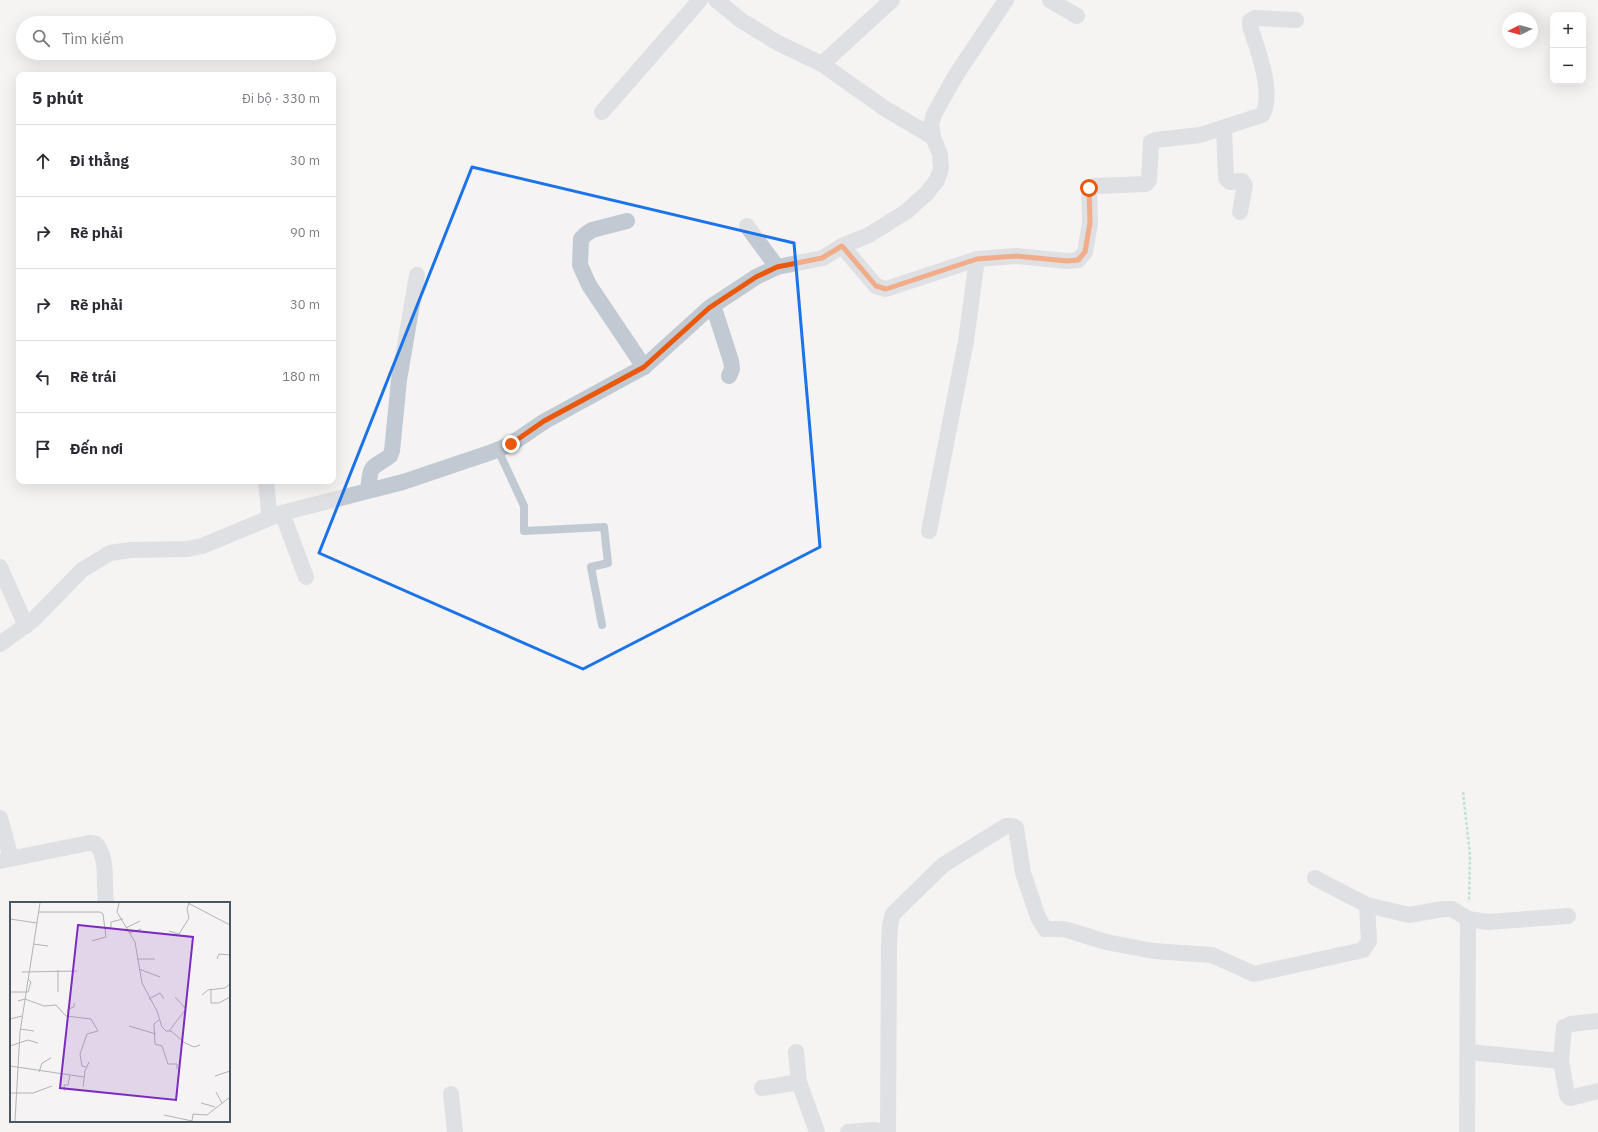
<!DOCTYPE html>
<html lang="vi">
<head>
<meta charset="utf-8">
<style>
  :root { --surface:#fff; --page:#f2f2f3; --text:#2b2b33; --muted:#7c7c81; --line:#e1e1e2 }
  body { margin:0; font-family:"IBM Plex Sans",sans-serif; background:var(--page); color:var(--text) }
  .controls { position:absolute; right:12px; top:12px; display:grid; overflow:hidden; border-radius:8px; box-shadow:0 4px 16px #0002 }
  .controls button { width:36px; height:36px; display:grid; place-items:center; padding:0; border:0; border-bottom:1px solid var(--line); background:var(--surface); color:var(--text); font:20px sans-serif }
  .compass { position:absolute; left:1502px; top:12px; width:36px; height:36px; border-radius:50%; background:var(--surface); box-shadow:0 4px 16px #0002; rotate:264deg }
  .stop { position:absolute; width:12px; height:12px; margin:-9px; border:3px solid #ea580c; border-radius:50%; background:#fff }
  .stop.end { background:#ea580c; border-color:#fff; box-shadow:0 1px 4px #0008 }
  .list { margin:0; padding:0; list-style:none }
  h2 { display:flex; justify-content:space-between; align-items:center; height:52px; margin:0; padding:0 16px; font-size:17px }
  h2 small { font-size:13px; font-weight:400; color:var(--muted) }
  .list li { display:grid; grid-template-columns:26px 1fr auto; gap:12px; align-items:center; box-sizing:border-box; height:72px; padding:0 16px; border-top:1px solid var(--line) }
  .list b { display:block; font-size:15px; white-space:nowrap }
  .list em { font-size:13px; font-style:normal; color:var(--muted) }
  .icon { flex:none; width:22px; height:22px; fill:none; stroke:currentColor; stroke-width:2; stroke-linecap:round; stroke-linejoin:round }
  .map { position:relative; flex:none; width:1598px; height:1132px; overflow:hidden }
  .search { position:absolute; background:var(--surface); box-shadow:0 4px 16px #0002; left:16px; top:16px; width:320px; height:44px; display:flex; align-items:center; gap:10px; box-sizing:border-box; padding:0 14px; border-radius:22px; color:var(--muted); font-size:15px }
  .panel { position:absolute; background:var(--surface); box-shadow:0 4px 16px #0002; left:16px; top:72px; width:320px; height:412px; border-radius:8px }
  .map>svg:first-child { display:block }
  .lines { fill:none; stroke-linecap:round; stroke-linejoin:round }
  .path { stroke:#7ad0a6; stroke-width:2.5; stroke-dasharray:3 2; stroke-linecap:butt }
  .service { stroke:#c1cad2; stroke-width:8 }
  .minor { stroke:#c1cad2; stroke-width:16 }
  .route { stroke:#ea580c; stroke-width:5 }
  .marked { fill:none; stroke:#1a73e8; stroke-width:3; stroke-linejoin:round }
  .inset-road { fill:none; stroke:#b1b4b9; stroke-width:1 }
  .view { fill:#7b2cbf; fill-opacity:0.15; stroke:#7b2cbf; stroke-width:2 }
  .inset-edge { fill:none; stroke:#4a5661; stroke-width:2 }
</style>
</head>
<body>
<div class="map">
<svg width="1598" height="1132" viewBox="0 0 1598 1132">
  <rect width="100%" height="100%" fill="#f5f3f3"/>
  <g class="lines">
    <path class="path" d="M 1463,792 L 1470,855 L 1469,902"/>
    <path class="service" d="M 498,450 L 524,506 L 524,531 L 604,527 L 608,563 L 591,567 L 602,625"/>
    <g class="minor">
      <path d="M 716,0 L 742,21 L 778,43 L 822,64 L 884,108 L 933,137"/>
      <path d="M 1050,0 L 1077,16"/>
      <path d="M 822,64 L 892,0"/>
      <path d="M 602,112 L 700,0"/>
      <path d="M 1224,129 L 1226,178 L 1230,182 L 1242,181 L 1245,185 L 1240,212"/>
      <path d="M 627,221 L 592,230 L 586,234 L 581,239 L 580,265 L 589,285 L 644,367"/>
      <path d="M 747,226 L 777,267"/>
      <path d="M 842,246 L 876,286 L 886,289 L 977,259 L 1016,256 L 1067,261 L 1078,260 L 1085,252 L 1090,223 L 1089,188 L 1095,186 L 1146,184 L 1149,180 L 1151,142 L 1156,140 L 1200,135 L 1262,115 C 1275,94 1257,48 1250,26 L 1250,21 L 1255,18 L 1296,20"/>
      <path d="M 713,305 L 731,361 L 732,369 L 729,376"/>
      <path d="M 266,481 L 269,512 L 267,518"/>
      <path d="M 368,490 C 371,463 370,470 390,456 L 392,451 L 399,380 L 417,275"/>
      <path d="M 282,513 L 306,577"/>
      <path d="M 929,531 L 966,341 L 977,259"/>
      <path d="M 0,567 L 26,626"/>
      <path d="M 0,644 L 33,620 L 82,570 L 110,553 L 131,550 L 187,549 L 202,546 L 282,513 L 403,482 L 492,452 L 511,444 L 545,421 L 644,367 L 709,308 L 756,277 L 777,267 L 823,258 L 842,246 L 869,235 L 907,211 L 927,193 L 937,180 L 941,169 L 940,154 L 933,137 L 931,125 L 934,114 L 956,75 L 1006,0"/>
      <path d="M 0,818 L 11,858"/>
      <path d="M 0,861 L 89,843 L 96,844 C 109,859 103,884 106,903"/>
      <path d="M 1315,878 L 1367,905 L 1409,915 L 1443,909 L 1452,909 L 1468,919 L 1488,922 L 1568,916"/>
      <path d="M 796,1052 L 799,1082"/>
      <path d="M 1468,1052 L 1561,1061 L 1567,1095 L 1570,1098 L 1598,1091"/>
      <path d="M 1561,1061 L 1564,1027 L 1571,1024 L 1598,1021"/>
      <path d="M 762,1088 L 799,1082 L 817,1132"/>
      <path d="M 451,1094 L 455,1132"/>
      <path d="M 848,1132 L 875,1130 L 882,1132"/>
      <path d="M 888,1132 L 889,943 L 890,925 L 893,914 L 943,865 L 1006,826 L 1012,826 L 1016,828 L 1023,873 L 1038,917 L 1045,929 L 1064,929 L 1106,942 L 1153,951 L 1212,955 L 1254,974 L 1363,950 L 1369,941 L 1367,905"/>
      <path d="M 1467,1132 L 1468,919"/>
    </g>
  </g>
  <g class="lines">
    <path class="route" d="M 511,444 L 544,421 L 644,367 L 709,308 L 756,277 L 777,267 L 822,258 L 842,246 L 876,286 L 886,289 L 977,259 L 1016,256 L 1067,261 L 1078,260 L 1085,252 L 1090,223 L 1089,188"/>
  </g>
  <path d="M0 0H1598V1132H0ZM 472,167 L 794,243 L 820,547 L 583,669 L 319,553 Z" fill="#f5f3f3" fill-opacity=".55" fill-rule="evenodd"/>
  <path class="marked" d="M 472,167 L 794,243 L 820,547 L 583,669 L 319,553 Z"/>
  <g transform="translate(10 902)">
    <rect width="220" height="220" fill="#f5f3f3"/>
    <path class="inset-road" d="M 109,1 L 107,10 L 125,40 L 132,81 L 147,109 L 152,125 L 156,129 L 161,129 L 175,141 L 184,145 L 190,143M 178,1 L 220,23M 28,10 L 90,10 L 93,12 L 96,35 L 82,39M 0,17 L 27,21M 116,26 L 130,19M 95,27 L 101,25 L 101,20 L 113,17M 159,29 L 169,32 L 179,16 L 177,7 L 179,1M 119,31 L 131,27M 23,42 L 38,44M 127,57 L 145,57M 207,57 L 209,52 L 220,53M 129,67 L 150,75M 12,70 L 67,69M 201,87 L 201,101 L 209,101 L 220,95M 0,90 L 18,90 L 21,80 L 18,77M 48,90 L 48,68M 192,93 L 198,88 L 215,86 L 220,82M 139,97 L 150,91 L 154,97M 8,99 L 15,97 L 34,104 L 46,103 L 56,114 L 81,117 L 88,129 L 77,132 L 70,152 L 72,164 L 76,165M 58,114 L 58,107 L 64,105 L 64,101M 0,117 L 12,114M 149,118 L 144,122 L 145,142 L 152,144 L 158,162 L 167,162 L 167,167M 119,124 L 146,132M 10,127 L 24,129M 159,129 L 176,107 L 165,95M 0,144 L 18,138 L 28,141M 0,164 L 74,175M 29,170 L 32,161 L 41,156M 205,174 L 220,169M 73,185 L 75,169 L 79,160M 55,189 L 54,183 L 58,183 L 60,173M 206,190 L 212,201M 0,191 L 23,191 L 42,184M 191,201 L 205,205M 154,213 L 182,219 L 183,212 L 197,213 L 220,195M 5,219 L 10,130 L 30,1"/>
    <path class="view" d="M 68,23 L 183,35 L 166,198 L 50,186 Z"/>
    <rect width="220" height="220" class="inset-edge"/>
  </g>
</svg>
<div class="controls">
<button>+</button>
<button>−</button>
</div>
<svg class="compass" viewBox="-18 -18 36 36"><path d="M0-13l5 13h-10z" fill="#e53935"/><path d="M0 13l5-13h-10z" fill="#7c7c81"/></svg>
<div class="stop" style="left:1089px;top:188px"></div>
<div class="stop end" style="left:511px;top:444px"></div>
<div class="search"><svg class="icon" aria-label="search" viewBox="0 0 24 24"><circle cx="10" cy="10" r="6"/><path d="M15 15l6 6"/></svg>Tìm kiếm</div>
<section class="panel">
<h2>5 phút<small>Đi bộ · 330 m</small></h2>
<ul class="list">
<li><svg class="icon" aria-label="ahead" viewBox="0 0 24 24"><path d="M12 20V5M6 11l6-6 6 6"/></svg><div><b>Đi thẳng</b></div><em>30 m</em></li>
<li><svg class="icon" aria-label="right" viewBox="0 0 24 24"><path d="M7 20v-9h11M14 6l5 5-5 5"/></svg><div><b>Rẽ phải</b></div><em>90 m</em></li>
<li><svg class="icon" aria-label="right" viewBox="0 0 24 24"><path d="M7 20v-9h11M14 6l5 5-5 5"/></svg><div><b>Rẽ phải</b></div><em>30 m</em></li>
<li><svg class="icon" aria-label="left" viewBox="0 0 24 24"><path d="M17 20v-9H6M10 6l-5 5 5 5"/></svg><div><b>Rẽ trái</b></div><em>180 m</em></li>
<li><svg class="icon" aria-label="arrive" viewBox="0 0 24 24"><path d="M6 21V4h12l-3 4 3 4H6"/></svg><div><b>Đến nơi</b></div></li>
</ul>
</section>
</div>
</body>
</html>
